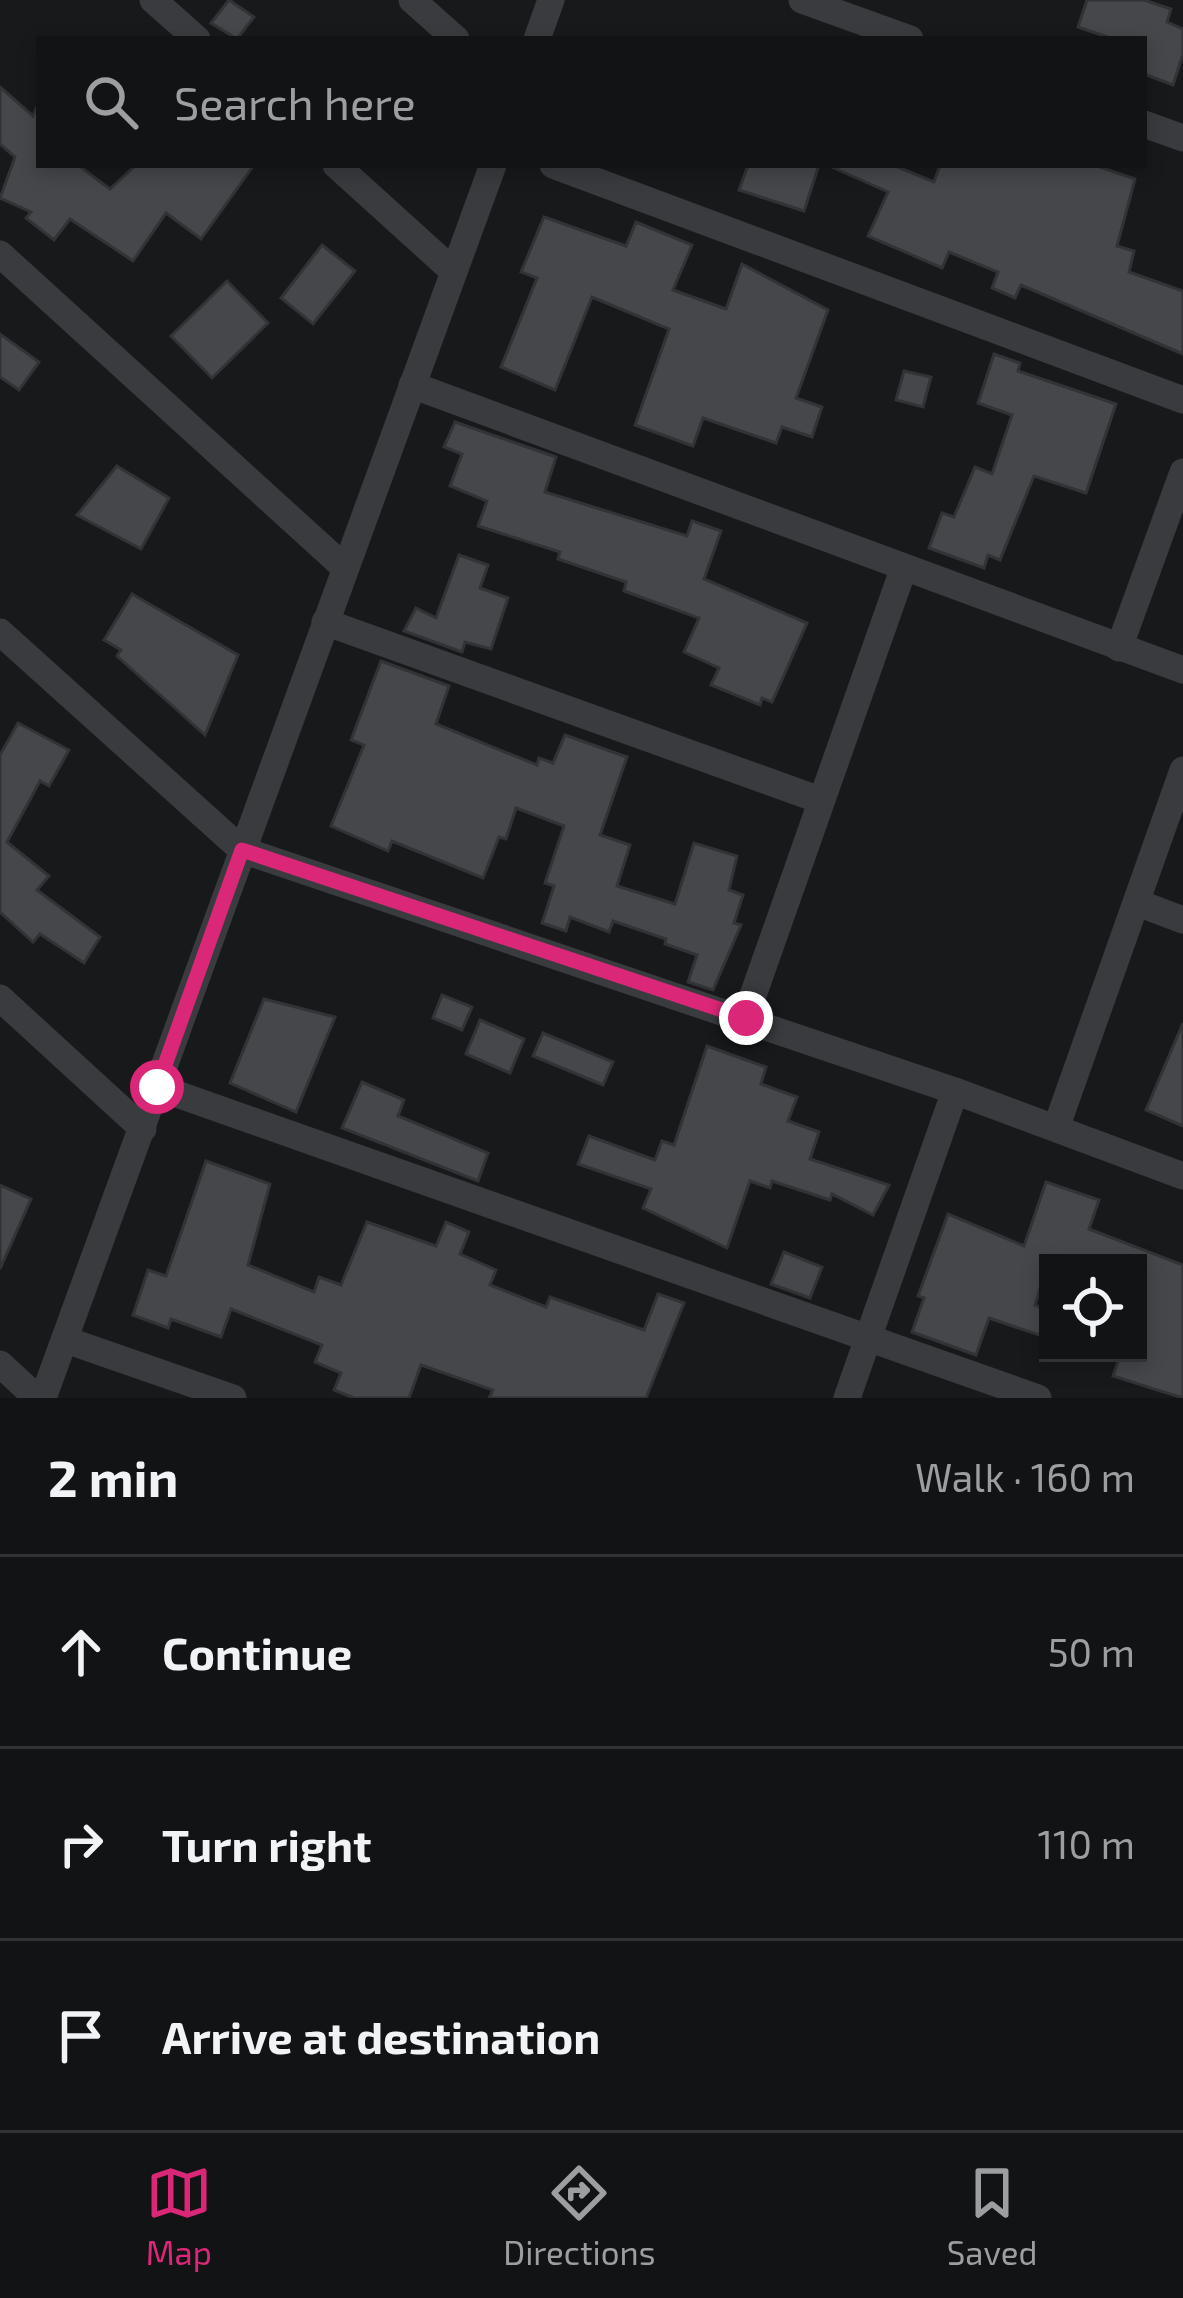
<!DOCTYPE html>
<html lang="en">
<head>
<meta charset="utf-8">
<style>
  :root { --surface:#121314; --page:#1f2022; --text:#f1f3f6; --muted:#9c9ea0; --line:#313234; --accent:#db2777 }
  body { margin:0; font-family:"Exo 2",sans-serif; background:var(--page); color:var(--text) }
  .controls { position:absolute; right:36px; bottom:36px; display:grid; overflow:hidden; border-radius:0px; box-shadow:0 6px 18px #0003 }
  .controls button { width:108px; height:108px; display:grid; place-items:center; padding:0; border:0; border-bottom:3px solid var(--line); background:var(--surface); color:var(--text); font:60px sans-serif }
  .stop { position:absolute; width:36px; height:36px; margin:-27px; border:9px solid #db2777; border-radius:50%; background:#fff }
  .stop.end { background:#db2777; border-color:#fff; box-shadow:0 3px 12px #0008 }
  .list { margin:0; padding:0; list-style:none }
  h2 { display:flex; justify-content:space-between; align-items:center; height:156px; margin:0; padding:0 48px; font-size:51px }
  h2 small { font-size:39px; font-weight:400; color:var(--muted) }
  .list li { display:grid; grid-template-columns:78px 1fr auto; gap:36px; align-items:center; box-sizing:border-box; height:192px; padding:0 48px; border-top:3px solid var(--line) }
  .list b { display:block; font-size:45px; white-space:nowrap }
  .list em { font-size:39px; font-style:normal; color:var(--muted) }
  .icon { flex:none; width:66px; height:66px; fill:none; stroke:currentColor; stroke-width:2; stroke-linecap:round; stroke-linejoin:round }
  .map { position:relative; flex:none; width:1183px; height:1398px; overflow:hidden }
  .search { position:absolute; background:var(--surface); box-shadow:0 6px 18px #0003; left:36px; right:36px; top:36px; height:132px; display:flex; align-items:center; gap:30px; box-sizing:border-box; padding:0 42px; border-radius:0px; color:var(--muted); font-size:45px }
  .sheet { height:732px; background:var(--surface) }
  nav { display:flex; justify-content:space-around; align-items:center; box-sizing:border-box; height:168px; border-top:3px solid var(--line); background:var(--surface); font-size:33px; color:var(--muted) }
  nav a { display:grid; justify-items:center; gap:6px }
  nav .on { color:var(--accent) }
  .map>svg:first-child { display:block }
  .building { fill:#45474b; stroke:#323336; stroke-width:3 }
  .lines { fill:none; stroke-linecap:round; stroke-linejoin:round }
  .minor { stroke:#393b3f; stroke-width:27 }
  .route { stroke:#db2777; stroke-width:15 }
</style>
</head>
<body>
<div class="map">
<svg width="1183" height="1398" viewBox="0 0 1183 1398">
  <rect width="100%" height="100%" fill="#18191b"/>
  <g class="building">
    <path d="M 229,0 L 254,17 L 237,39 L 211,23 Z"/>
    <path d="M 1087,0 L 1144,0 L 1171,9 L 1167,22 L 1183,29 L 1183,54 L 1173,85 L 1144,74 L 1144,39 L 1113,39 L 1078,27 Z"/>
    <path d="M 0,87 L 33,116 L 39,102 L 39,165 L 78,165 L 110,189 L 136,165 L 254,165 L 201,239 L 166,213 L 133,261 L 70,219 L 54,240 L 26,218 L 31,212 L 0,198 L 15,157 L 0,144 Z"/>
    <path d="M 748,165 L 819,165 L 804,211 L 739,190 Z"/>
    <path d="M 827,165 L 893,165 L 934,182 L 940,165 L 1094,165 L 1135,179 L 1117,246 L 1134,251 L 1129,272 L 1183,291 L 1183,354 L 1021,285 L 1015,298 L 992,288 L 998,272 L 949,252 L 942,268 L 868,236 L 888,192 Z"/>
    <path d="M 544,217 L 626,246 L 636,222 L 692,245 L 673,290 L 726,309 L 742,264 L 828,310 L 796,398 L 822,407 L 812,437 L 782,427 L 776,443 L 703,418 L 693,446 L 635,425 L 669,329 L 592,297 L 555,390 L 501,367 L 537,278 L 521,272 Z"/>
    <path d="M 322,245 L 355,271 L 313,324 L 281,298 Z"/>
    <path d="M 227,281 L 268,323 L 212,378 L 171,336 Z"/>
    <path d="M 0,334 L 39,362 L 19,390 L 0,377 Z"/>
    <path d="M 994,354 L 1020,363 L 1018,371 L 1116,404 L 1086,493 L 1034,476 L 1000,560 L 988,555 L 984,568 L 929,548 L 942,513 L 954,517 L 975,467 L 992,474 L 1012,415 L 978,403 Z"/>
    <path d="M 904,371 L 931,377 L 923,407 L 896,400 Z"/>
    <path d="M 455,422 L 556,457 L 545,492 L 687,536 L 692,521 L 721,531 L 704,579 L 807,623 L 772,702 L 762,698 L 760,705 L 711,685 L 719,668 L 684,652 L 699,618 L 624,591 L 626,582 L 558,559 L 560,552 L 478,526 L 487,501 L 450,486 L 462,454 L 444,447 Z"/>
    <path d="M 117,466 L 169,498 L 141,549 L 77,515 Z"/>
    <path d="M 459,555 L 488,565 L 480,588 L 508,598 L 491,649 L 465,642 L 462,652 L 404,631 L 416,608 L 436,618 Z"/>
    <path d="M 132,594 L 238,655 L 205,735 L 117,656 L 121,650 L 104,640 Z"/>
    <path d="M 381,661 L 449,686 L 436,724 L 537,765 L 539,758 L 553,763 L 565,735 L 627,757 L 600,835 L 630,845 L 617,886 L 675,904 L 694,843 L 737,856 L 729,890 L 743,895 L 734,923 L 741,925 L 713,990 L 688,982 L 697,955 L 665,944 L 666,939 L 613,921 L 609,932 L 570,917 L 566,931 L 542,923 L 554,886 L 545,883 L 564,826 L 516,808 L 506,839 L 499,837 L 483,878 L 392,841 L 388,851 L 331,826 L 364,745 L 351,740 Z"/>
    <path d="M 18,723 L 69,750 L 49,786 L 40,781 L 7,842 L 49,876 L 37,890 L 100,937 L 84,963 L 40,934 L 33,942 L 0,912 L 0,755 Z"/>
    <path d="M 442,995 L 472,1007 L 462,1030 L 433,1018 Z"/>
    <path d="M 264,999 L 335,1017 L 296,1112 L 230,1083 Z"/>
    <path d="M 480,1020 L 524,1039 L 510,1073 L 466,1054 Z"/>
    <path d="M 1183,1023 L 1183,1126 L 1146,1110 Z"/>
    <path d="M 543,1033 L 613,1062 L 603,1085 L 533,1056 Z"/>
    <path d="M 707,1046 L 766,1067 L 761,1084 L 797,1097 L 788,1121 L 819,1132 L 810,1159 L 889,1185 L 873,1215 L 832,1194 L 830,1200 L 772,1181 L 770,1188 L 750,1181 L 727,1248 L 643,1208 L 651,1189 L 578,1164 L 589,1136 L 655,1160 L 662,1141 L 674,1145 Z"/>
    <path d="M 362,1082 L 404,1100 L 398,1116 L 488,1153 L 478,1181 L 342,1128 Z"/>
    <path d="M 206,1161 L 270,1184 L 248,1265 L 314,1292 L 319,1277 L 341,1285 L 367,1222 L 436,1246 L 446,1222 L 469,1232 L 460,1254 L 496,1270 L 490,1285 L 546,1307 L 550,1297 L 644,1330 L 658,1294 L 684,1303 L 646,1398 L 489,1398 L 493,1390 L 421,1365 L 409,1398 L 354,1398 L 334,1390 L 341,1373 L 315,1362 L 322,1345 L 231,1309 L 221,1337 L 171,1319 L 168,1328 L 133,1315 L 148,1270 L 166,1276 Z"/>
    <path d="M 1046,1182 L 1099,1200 L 1089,1229 L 1183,1265 L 1183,1398 L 1113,1376 L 1121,1353 L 1138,1353 L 1138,1263 L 1048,1263 L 1035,1305 L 1048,1310 L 1048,1338 L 989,1318 L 976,1355 L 912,1332 L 924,1298 L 918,1296 L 948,1214 L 1024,1246 Z"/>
    <path d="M 0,1185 L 31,1199 L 0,1269 Z"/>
    <path d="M 784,1252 L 822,1267 L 810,1298 L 771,1284 Z"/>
  </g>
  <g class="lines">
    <g class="minor">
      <path d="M 153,0 L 197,39"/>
      <path d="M 412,0 L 456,39"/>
      <path d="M 802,0 L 910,39"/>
      <path d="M 537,39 L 551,0"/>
      <path d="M 1144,124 L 1183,138"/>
      <path d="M 336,165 L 453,271"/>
      <path d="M 553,165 L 1183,400"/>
      <path d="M 0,254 L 345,568"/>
      <path d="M 412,385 L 1183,670"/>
      <path d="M 325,622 L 820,800"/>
      <path d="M 0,632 L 242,850 L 955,1091 L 1183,1176"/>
      <path d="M 1119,648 L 1183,472"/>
      <path d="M 1138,903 L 1183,920"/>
      <path d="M 0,998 L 143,1129"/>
      <path d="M 745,1018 L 903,570"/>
      <path d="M 157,1087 L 1038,1398"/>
      <path d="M 1056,1128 L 1183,770"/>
      <path d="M 66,1340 L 233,1398"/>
      <path d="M 0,1364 L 37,1398"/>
      <path d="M 43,1398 L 493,165"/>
      <path d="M 847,1398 L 955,1091"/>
    </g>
  </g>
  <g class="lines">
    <path class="route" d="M 157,1087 L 242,850 L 746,1018"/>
  </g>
</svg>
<div class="controls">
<button><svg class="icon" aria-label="locate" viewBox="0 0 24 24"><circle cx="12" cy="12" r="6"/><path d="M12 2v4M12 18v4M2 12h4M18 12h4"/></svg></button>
</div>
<div class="stop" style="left:157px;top:1087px"></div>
<div class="stop end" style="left:746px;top:1018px"></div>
<div class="search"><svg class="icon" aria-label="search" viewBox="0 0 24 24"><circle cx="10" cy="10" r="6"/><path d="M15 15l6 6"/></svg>Search here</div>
</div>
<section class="sheet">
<h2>2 min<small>Walk · 160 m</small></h2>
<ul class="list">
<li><svg class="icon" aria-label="ahead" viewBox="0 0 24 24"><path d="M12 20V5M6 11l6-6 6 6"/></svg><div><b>Continue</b></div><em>50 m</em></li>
<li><svg class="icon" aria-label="right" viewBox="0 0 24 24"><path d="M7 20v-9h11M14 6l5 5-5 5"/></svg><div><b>Turn right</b></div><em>110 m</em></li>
<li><svg class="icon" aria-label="arrive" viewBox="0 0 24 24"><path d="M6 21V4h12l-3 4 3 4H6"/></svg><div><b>Arrive at destination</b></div></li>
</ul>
</section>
<nav>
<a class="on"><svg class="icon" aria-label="map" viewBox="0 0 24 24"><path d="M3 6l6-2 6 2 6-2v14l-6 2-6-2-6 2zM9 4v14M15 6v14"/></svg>Map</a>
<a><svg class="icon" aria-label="directions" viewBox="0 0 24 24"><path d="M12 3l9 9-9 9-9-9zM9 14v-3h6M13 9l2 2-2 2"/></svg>Directions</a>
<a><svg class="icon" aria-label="saved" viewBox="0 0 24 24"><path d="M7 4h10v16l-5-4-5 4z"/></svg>Saved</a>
</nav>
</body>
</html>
